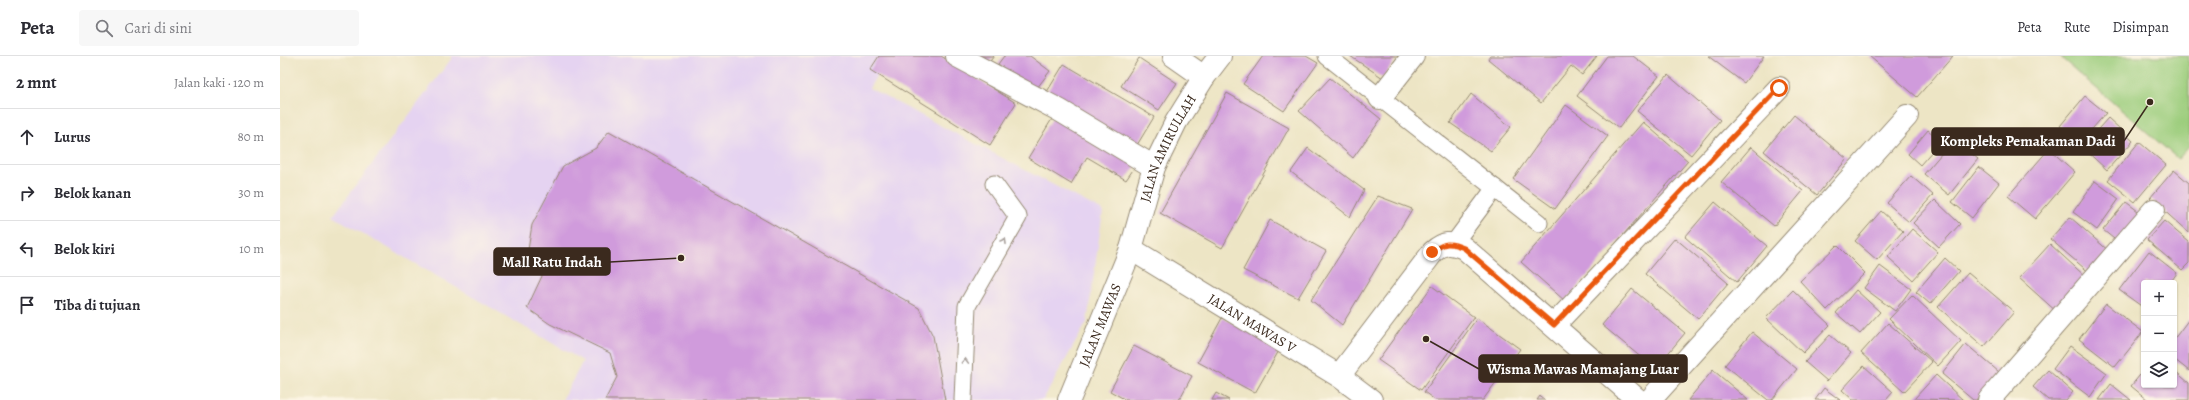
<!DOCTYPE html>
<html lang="id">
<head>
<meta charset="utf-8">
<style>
  :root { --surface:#fff; --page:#f7f7f7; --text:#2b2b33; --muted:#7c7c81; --line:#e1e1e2 }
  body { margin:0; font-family:Alegreya,serif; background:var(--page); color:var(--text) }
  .controls { position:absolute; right:12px; bottom:12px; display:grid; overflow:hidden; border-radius:4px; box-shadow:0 1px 3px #0004 }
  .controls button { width:36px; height:36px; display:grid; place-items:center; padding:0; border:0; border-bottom:1px solid var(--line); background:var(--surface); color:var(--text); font:20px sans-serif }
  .stop { position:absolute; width:12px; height:12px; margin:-9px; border:3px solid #ea580c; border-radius:50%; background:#fff }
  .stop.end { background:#ea580c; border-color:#fff; box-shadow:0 1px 4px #0008 }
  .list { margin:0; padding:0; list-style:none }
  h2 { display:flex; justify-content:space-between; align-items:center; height:52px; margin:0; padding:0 16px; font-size:17px }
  h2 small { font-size:13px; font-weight:400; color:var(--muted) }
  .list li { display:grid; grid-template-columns:26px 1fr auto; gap:12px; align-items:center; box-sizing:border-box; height:56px; padding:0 16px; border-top:1px solid var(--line) }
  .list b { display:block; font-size:15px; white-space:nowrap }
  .list em { font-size:13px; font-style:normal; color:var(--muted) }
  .icon { flex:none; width:22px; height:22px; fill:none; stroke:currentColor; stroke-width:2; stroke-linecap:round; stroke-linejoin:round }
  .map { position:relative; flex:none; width:1909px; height:344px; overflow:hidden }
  header { display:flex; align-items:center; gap:24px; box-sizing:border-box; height:56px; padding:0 20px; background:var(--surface); border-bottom:1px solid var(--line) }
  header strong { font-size:19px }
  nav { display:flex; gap:22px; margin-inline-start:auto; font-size:14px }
  .search { width:280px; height:36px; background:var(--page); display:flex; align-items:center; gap:10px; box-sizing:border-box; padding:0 14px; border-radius:4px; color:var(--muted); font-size:15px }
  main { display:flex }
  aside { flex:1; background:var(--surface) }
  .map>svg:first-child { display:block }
  .built { fill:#e5d3f1 }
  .green { fill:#9ccd7d; stroke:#6c7c4e }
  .building { fill:#d09bdc }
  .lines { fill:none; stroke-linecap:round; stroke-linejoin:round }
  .lane-casing { stroke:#948872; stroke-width:19 }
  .street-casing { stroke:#948872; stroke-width:24 }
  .lane { stroke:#fff; stroke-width:17 }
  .street { stroke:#fff; stroke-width:22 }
  .oneway { stroke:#a79f9a }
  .route { stroke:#ea580c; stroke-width:5 }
  .labels { text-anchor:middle; stroke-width:3; stroke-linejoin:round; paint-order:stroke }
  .street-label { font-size:14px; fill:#3b2a1e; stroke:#fcf5e5 }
  .leader { fill:none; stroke:#3b2a1e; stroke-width:1.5 }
  .callout-dot { fill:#3b2a1e; stroke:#fcf5e5; stroke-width:1.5 }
  .callout { fill:#3b2a1e; stroke:#3b2a1e; stroke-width:1.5 }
  .callout-label { font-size:15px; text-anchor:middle; font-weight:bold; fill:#fff }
</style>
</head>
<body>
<header>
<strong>Peta</strong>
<div class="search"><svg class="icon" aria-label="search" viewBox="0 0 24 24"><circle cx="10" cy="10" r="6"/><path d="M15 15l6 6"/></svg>Cari di sini</div>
<nav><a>Peta</a><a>Rute</a><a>Disimpan</a></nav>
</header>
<main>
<aside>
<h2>2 mnt<small>Jalan kaki · 120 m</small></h2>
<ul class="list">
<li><svg class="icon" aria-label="ahead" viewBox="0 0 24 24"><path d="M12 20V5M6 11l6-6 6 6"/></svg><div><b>Lurus</b></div><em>80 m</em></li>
<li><svg class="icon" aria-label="right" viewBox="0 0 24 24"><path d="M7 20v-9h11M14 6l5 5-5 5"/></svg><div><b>Belok kanan</b></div><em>30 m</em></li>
<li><svg class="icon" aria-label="left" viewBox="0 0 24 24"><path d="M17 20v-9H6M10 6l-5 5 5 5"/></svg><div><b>Belok kiri</b></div><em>10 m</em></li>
<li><svg class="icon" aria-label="arrive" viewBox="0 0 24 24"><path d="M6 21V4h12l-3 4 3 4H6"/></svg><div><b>Tiba di tujuan</b></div></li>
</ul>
</aside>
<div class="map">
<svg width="1909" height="344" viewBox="0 0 1909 344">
  <rect width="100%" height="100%" fill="#fcf5e5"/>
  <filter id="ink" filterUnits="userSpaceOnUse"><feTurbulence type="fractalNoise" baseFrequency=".025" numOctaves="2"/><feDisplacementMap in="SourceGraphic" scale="8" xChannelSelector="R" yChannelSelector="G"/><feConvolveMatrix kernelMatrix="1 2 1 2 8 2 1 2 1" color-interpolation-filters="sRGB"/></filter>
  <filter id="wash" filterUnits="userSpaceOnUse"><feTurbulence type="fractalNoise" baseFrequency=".012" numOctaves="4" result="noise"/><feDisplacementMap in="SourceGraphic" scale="16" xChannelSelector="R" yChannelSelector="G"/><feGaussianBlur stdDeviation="0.9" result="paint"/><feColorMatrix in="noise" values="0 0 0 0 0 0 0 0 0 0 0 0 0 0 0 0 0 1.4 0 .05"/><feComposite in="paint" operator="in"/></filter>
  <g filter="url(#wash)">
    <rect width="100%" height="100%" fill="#ede5c5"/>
    <path class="built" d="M 170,0 L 609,0 L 589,32 L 823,155 L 807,266 L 763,344 L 282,344 L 303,305 L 53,160 L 172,2 Z"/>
    <path class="green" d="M 1779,0 L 1909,0 L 1909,91 L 1898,103 Z"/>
    <g id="blocks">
      <g class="building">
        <path d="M 599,0 L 661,0 L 736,47 L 710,89 L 590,14 Z"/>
        <path d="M 695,0 L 714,0 L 707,9 Z"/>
        <path d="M 724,0 L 750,0 L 770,15 L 754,36 L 718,8 Z"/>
        <path d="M 983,0 L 1026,0 L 1038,7 L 1004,55 L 963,28 Z"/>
        <path d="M 1070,0 L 1118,0 L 1103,22 Z"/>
        <path d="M 1210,0 L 1317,0 L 1302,19 L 1291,10 L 1261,47 L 1208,3 Z"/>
        <path d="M 1327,0 L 1353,0 L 1379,20 L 1339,72 L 1297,40 Z"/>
        <path d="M 1428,0 L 1484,0 L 1464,27 Z"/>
        <path d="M 1589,0 L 1673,0 L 1637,41 Z"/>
        <path d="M 859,2 L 897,27 L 879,54 L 841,30 Z"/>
        <path d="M 784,8 L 874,61 L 854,94 L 765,39 Z"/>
        <path d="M 1388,19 L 1440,64 L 1411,99 L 1357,55 Z"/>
        <path d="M 1050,22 L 1101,63 L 1073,102 L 1019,55 Z"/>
        <path d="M 947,37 L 1009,72 L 942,192 L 880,157 Z"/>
        <path d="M 1191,38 L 1231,71 L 1211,95 L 1170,67 Z"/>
        <path d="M 1805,40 L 1826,57 L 1800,87 L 1780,70 Z"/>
        <path d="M 1286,49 L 1328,80 L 1275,153 L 1233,123 Z"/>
        <path d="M 775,58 L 857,108 L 846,124 L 807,101 L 791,128 L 748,102 Z"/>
        <path d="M 1514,59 L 1567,103 L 1537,139 L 1484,95 Z"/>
        <path d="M 1828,62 L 1853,85 L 1827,114 L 1802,91 Z"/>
        <path d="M 1363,66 L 1408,105 L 1285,245 L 1241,206 Z"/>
        <path d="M 1648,74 L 1661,85 L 1640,109 L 1628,98 Z"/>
        <path d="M 329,75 L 639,252 L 653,280 L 665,344 L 325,344 L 337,321 L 330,297 L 270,268 L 247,252 L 263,218 L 250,210 L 248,194 L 252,169 L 283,110 L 316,92 Z"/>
        <path d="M 1674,83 L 1698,103 L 1669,139 L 1644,118 Z"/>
        <path d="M 1859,86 L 1886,109 L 1855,146 L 1828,124 Z"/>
        <path d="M 1471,91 L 1523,135 L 1494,170 L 1441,126 Z"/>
        <path d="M 1028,92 L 1084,134 L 1070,161 L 1011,116 Z"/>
        <path d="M 1769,93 L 1795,116 L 1755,163 L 1728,140 Z"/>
        <path d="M 1699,111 L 1719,127 L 1692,162 L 1672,146 Z"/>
        <path d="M 1894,114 L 1909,127 L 1909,177 L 1870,142 Z"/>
        <path d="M 1631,120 L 1653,139 L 1629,166 L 1607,147 Z"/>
        <path d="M 1815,125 L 1839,143 L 1817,174 L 1793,156 Z"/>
        <path d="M 1098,140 L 1132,153 L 1062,269 L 1031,244 Z"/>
        <path d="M 1655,144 L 1680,168 L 1659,191 L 1633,167 Z"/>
        <path d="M 1435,146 L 1487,190 L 1457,226 L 1405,181 Z"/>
        <path d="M 1846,146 L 1862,158 L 1839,187 L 1823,174 Z"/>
        <path d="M 1601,155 L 1623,175 L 1597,204 L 1575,185 Z"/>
        <path d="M 1790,161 L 1830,196 L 1811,218 L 1770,183 Z"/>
        <path d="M 990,164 L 1046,195 L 1018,242 L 963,214 Z"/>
        <path d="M 1884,165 L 1909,186 L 1909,207 L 1902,214 L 1867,184 Z"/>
        <path d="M 1632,173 L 1658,196 L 1633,224 L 1608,201 Z"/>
        <path d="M 1395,182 L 1448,227 L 1418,263 L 1365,218 Z"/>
        <path d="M 1770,188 L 1808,223 L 1778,257 L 1739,222 Z"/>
        <path d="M 1557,189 L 1585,217 L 1547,254 L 1520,225 Z"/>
        <path d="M 1869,195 L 1897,217 L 1890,227 L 1864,227 L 1864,252 L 1839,234 Z"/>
        <path d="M 1665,202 L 1679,215 L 1650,248 L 1636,236 Z"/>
        <path d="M 1600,210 L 1631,233 L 1615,255 L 1584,232 Z"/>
        <path d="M 1688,217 L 1734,256 L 1704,291 L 1658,251 Z"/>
        <path d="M 1152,230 L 1194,261 L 1141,334 L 1098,304 Z"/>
        <path d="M 1352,233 L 1405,277 L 1375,313 L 1322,269 Z"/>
        <path d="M 1513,234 L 1550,269 L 1523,297 L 1486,262 Z"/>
        <path d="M 1576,234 L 1600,256 L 1580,278 L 1556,257 Z"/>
        <path d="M 1632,239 L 1681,285 L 1658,310 L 1609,263 Z"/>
        <path d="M 1826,248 L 1863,276 L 1835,311 L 1799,283 Z"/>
        <path d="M 942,262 L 1001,291 L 975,337 L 918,306 Z"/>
        <path d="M 1197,262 L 1240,293 L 1203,344 L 1155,344 L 1144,336 Z"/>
        <path d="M 1909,263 L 1909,315 L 1894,303 L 1894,283 Z"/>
        <path d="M 1608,267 L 1652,306 L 1624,336 L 1581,297 Z"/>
        <path d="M 1472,276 L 1517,313 L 1492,344 L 1488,344 L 1445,309 Z"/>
        <path d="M 1550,279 L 1571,297 L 1547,325 L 1525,306 Z"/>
        <path d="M 1686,288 L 1719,316 L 1696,344 L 1693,344 L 1662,318 Z"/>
        <path d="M 854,290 L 912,320 L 899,344 L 846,344 L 830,335 Z"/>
        <path d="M 1790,290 L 1827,317 L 1810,341 L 1773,313 Z"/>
        <path d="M 1584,310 L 1613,336 L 1606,344 L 1573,344 L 1562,334 Z"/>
        <path d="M 1433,314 L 1468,344 L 1408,344 Z"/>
        <path d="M 1768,314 L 1793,336 L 1786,344 L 1768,344 L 1753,331 Z"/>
        <path d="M 1864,314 L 1864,329 L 1894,329 L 1894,314 L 1909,327 L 1909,344 L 1868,344 L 1851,330 Z"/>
        <path d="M 1656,319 L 1683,344 L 1634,343 Z"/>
        <path d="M 1831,328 L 1851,344 L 1819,344 Z"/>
        <path d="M 1544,332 L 1560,344 L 1535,344 Z"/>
        <path d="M 936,337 L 949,344 L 932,344 Z"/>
        <path d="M 1260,340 L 1265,344 L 1257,344 Z"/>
      </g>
    </g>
  </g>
  <g filter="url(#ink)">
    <use href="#blocks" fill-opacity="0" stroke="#948872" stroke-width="1"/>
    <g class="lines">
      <defs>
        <g id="lane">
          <path d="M 1047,0 L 1259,167"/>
          <path d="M 1174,187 L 1215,132"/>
          <path d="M 683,344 L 687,250 L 738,161 L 714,128"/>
        </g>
        <g id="street">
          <path d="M 677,0 L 779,54 L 874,111"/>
          <path d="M 894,0 L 924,21"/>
          <path d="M 1100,42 L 1133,0"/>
          <path id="s1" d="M 851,193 L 1059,320 L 1091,344"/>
          <path d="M 1274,269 L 1499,32"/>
          <path d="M 1059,320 L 1153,196 C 1164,186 1170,186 1184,192 L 1358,344"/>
          <path id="s2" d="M 789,344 L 851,193 L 874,111 L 896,66 L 924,21 L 940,0"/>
          <path d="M 1370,344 L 1627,60"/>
          <path d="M 1709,344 L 1874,154"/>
        </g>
      </defs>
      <use href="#lane" class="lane-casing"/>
      <use href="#street" class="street-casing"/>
      <use href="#lane" class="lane"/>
      <use href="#street" class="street"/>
    </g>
    <defs><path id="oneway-chevron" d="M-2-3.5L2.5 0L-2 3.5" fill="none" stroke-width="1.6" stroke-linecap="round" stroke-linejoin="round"/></defs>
    <g class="oneway">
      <use href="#oneway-chevron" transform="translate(724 185) rotate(-60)"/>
      <use href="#oneway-chevron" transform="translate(685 305) rotate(-88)"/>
    </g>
  </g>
  <g class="lines" filter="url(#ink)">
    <path class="route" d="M 1152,196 C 1164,186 1170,186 1184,192 L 1274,269 L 1499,32"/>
  </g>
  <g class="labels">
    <g class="street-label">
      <text dy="5" stroke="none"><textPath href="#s2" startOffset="271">JALAN AMIRULLAH</textPath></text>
      <text dy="5" stroke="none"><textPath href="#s1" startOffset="142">JALAN MAWAS V</textPath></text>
      <text dy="5" stroke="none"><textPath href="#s2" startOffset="81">JALAN MAWAS</textPath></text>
    </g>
  </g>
  <path class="leader" d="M1870 46L1844 85M401 202L330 206M1146 283L1199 313"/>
  <g class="callout-dot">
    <circle cx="1870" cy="46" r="4"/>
    <circle cx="401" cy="202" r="4"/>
    <circle cx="1146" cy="283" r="4"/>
  </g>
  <g class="callout">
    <rect x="1652" y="72" width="192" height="27" rx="4"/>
    <rect x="214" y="192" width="116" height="27" rx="4"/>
    <rect x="1199" y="299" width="208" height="27" rx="4"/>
  </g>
  <g class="callout-label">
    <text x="1748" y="90">Kompleks Pemakaman Dadi</text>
    <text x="272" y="211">Mall Ratu Indah</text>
    <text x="1303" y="318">Wisma Mawas Mamajang Luar</text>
  </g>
</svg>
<div class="controls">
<button>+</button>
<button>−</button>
<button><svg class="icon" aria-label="layers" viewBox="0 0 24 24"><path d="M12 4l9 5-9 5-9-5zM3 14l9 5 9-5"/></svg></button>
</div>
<div class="stop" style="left:1499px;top:32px"></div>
<div class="stop end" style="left:1152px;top:196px"></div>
</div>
</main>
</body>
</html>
